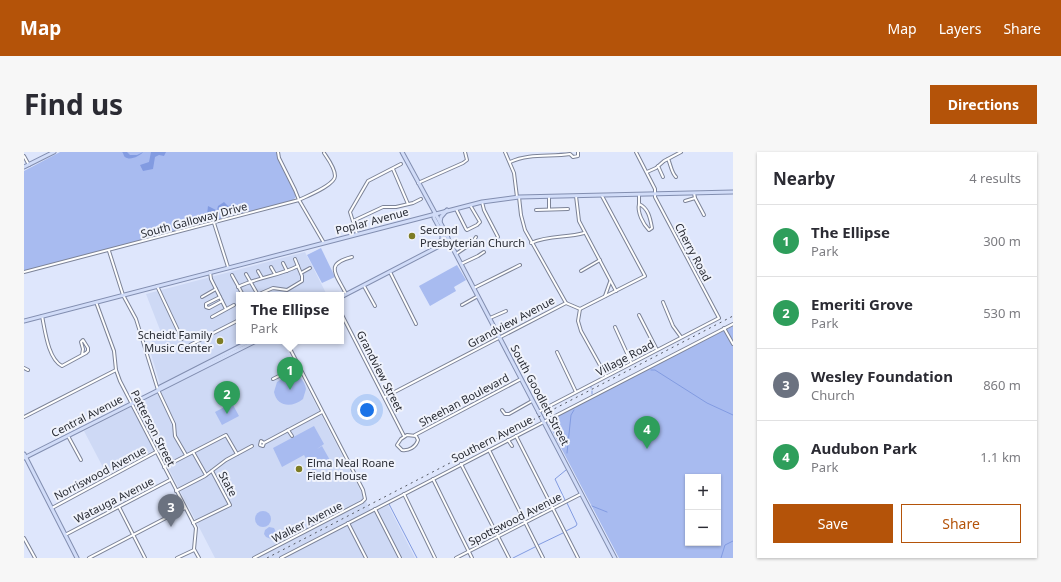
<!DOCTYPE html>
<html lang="en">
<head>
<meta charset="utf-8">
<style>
  :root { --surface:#fff; --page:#f7f7f7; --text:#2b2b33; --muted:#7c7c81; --line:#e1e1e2; --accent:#b45309 }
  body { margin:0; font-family:"Noto Sans",sans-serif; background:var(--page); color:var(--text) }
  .controls { position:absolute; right:12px; bottom:12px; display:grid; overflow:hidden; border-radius:0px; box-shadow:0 1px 3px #0004 }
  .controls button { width:36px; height:36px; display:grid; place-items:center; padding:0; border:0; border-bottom:1px solid var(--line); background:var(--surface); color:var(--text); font:20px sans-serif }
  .you { position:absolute; left:343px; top:258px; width:14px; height:14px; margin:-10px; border:3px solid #fff; border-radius:50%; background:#1a73e8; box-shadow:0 0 0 6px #1a73e833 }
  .badge { display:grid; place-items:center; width:26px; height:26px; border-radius:50%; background:var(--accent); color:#fff; font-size:13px; font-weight:700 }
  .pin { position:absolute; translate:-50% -33px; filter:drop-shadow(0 1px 2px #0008) }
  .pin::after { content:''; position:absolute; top:21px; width:14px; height:12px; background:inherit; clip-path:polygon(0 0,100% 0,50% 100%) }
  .popup { position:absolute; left:212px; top:140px; width:108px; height:52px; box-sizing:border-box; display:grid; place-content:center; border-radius:0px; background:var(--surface); filter:drop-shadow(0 1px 3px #0005); font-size:13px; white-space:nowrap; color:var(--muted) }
  .popup b { font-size:15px; color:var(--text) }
  .popup::after { content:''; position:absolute; left:50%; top:100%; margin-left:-8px; border:8px solid transparent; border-top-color:var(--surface) }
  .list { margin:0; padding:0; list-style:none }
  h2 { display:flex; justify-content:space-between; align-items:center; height:52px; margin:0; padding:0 16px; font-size:17px }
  h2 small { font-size:13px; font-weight:400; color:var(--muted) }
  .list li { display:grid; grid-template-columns:26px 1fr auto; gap:12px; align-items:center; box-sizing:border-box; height:72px; padding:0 16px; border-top:1px solid var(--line) }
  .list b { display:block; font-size:15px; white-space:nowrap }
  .list p { margin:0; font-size:13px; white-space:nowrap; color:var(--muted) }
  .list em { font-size:13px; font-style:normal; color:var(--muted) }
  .actions { display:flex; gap:8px; padding:12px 16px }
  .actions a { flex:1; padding:9px 0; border:1px solid var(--accent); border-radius:0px; text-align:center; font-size:14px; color:var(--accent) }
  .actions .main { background:var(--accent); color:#fff }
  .map { position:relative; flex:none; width:709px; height:406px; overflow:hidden; border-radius:0px }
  header { display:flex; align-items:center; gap:24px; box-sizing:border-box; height:56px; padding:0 20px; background:var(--accent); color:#fff }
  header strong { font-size:19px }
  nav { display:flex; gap:22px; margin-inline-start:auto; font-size:14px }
  .intro { display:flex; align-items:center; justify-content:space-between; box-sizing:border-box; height:96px; padding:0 24px }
  h1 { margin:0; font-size:28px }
  .button { padding:10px 18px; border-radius:0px; background:var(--accent); color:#fff; font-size:14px; font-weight:700 }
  main { display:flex; gap:24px; padding:0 24px }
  aside { flex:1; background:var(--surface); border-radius:0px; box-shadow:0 1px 3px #0004 }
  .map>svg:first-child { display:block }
  .built { fill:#ced9f5 }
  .green { fill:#a8bbf0; fill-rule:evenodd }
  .water { fill:#829be1 }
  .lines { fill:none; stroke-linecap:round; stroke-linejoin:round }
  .stream { stroke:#829be1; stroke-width:1 }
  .minor-casing { stroke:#7c8397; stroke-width:4 }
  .major-casing { stroke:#828eb0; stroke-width:5 }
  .minor { stroke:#fff; stroke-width:2 }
  .major { stroke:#d1dcf8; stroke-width:3 }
  .rail { stroke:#525661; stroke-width:1; stroke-dasharray:2 4; stroke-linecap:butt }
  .poi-dot { fill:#7d7c24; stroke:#f0f3fc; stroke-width:1.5 }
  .labels { text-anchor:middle; stroke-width:4; stroke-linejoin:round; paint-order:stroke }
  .street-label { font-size:11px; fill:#282b33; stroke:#f0f3fc }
  .poi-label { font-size:11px; fill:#282b33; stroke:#f0f3fc; text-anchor:start }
</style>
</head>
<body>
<header>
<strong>Map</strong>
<nav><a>Map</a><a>Layers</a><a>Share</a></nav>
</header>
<div class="intro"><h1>Find us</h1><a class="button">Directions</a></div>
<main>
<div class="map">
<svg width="709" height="406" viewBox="0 0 709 406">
  <rect width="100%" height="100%" fill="#dee6fc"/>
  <path class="built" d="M 281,100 L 303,143 L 215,143 L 215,189 L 259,189 L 348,361 L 364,353 L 391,406 L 191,406 L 134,296 L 83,323 L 60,279 L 138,239 L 124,192 L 138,183 L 122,142 Z"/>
  <g class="green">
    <path d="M 36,0 L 253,0 L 254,6 L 272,44 L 271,46 L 268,49 L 0,119 L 0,19 Z"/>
    <path d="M 297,96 L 311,125 L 298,131 L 283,103 Z"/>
    <path d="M 433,113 L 442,128 L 430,135 L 432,139 L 406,154 L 395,134 Z"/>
    <path d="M 709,174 L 709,406 L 595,406 L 523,269 ZM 664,325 L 694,325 L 694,391 L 664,391 Z"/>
    <path d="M 264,223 C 274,222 280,227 282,237 L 279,247 C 268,256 253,255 250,240 L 253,230 Z"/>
    <path d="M 208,251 L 215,264 L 198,273 L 191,260 Z"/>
    <path d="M 290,274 L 300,292 L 293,297 L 298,294 L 307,310 L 289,319 L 280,303 L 258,315 L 249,296 Z"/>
    <circle cx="239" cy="367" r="8"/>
    <path d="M 245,375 L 250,376 L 252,380 L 251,385 L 248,384 L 247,387 L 242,385 L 240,382 L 241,378 Z"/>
  </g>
  <g class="water">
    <path d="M 98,0 L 103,0 L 106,3 L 113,3 L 119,0 C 116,4 106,9 101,5 C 100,5 99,0 98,0 Z"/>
    <path d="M 127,0 L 142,0 L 140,4 L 135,3 L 131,5 L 129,17 L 119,19 L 116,13 L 125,10 Z"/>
    <path d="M 200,50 L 204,54 L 209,53 L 212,57 L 206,62 L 196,63 L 193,58 L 194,54 Z"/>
    <path d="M 184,54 L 192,58 L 190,64 L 186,64 L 183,63 Z"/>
  </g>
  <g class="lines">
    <g class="stream">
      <path d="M 627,218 L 631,218 L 683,251 L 709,263"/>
      <path d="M 567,234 L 567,236"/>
      <path d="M 568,239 L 568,242"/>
      <path d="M 543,301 L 547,263 L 550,258"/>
      <path d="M 541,348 L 531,327 L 542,318"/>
      <path d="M 365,352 L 393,406"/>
      <path d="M 568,354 L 583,360"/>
      <path d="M 542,379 L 552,374 L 553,372 L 543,351"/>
      <path d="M 514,393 L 539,381"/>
      <path d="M 489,406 L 511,395"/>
      <path d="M 697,406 L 701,393 L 709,389"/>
    </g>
    <defs>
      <g id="minor">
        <path d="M 254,0 L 255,6 L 271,38 L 275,48 L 300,91"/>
        <path d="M 481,0 L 490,21 L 493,45"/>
        <path d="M 0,4 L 5,13"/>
        <path d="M 644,7 C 647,13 647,20 652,25"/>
        <path d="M 486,10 C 505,1 526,5 546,2 L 549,5 L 554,4 L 554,0"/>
        <path d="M 634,14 L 639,25"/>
        <path d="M 369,17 L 384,52"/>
        <path d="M 623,20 L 632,16 L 640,9 L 657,0"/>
        <path d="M 394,31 L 439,11 L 443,8 L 441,0"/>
        <path d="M 670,41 L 671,46 L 680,63"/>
        <path d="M 552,44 L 555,69 L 592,139"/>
        <path d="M 495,45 L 497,63 L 501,78 L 542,151"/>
        <path d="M 661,49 L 671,46"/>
        <path d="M 458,50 L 460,58 L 474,85"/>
        <path d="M 615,52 C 624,56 626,65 628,76 L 625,78 C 619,72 613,60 615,52 Z"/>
        <path d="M 615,52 L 615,42"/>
        <path d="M 432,57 L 442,77 L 443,78 L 453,73 L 456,70 L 446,53"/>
        <path d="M 525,57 L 525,44"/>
        <path d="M 512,58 L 544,57"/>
        <path d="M 329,69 L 359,55 L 372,55 L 389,51 L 397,47"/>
        <path d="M 190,71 L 204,115"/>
        <path d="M 333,82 L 326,60 L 344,29 L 377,12"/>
        <path d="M 507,91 C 524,83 543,86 560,81"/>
        <path d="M 85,99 L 99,143 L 112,167 L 134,238 L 150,272 L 151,284 L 162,303"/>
        <path d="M 432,102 L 448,91 L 452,85"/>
        <path d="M 259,111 L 263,119"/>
        <path d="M 437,112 L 454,104 L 460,100"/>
        <path d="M 247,115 L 251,122"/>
        <path d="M 234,119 L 238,126"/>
        <path d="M 557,119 L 576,108"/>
        <path d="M 0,120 L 275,48 C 283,44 311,33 311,24 C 311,16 304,7 300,1"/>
        <path d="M 186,120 L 187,127 L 202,157"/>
        <path d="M 366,120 L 392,172"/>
        <path d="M 277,121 L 286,116"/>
        <path d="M 222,122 L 234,143"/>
        <path d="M 208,123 L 219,143"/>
        <path d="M 133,134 L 158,187"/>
        <path d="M 340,134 L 351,154"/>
        <path d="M 214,135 C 234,125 255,124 274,114"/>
        <path d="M 450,136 L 496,113"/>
        <path d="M 322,142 C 312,122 300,112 328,105"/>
        <path d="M 233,143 L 249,136 L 263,138 L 278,129 L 278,124 L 271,107"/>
        <path d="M 581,144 L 586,130"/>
        <path d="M 178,145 L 192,137"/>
        <path d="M 196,145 L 182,152 L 182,155 L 185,156 L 198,149"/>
        <path d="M 72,150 L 90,199 L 92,218 L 96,229 L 172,376 L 170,397 L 175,406"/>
        <path d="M 639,150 L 649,174 L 657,185"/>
        <path d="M 438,153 L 454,144"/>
        <path d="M 556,157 L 554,169 L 557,179 L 582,224"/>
        <path d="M 317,161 L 380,284"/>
        <path d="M 615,163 L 633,198"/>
        <path d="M 18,164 C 21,178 24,207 38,214 L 62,201 L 64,199 L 64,196 L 59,188 L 57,190 L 59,197 L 58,203"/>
        <path d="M 188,165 L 210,153"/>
        <path d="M 466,166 L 482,159"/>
        <path d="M 591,175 L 607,210"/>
        <path d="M 700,176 L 709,192"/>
        <path d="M 166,193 L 215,168"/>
        <path d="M 533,200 L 552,240"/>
        <path d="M 0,216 L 4,218"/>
        <path d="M 249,227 L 275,214"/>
        <path d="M 361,245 L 542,151 L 556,157 L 621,124 L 578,44"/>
        <path d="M 478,258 L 481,262 L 485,262 L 508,249"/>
        <path d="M 514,260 L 695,166 L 631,45 L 631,37 L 612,0"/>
        <path d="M 0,265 L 92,218"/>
        <path d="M 264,278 L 268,284"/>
        <path d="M 383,283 L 392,284 L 394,288 C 392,295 385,299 378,298 L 373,293 L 377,287 Z"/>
        <path d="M 391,283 L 497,227"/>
        <path d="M 44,284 L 57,308"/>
        <path d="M 492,284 L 554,406"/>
        <path d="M 484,288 L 488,294"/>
        <path d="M 240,291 L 237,289 L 236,293 L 239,294 L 240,291 L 298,260"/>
        <path d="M 465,298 L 519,406"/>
        <path d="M 169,300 L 182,323"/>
        <path d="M 437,312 L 485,406"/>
        <path d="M 140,315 L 202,283 L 213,302"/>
        <path d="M 409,327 L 448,406"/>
        <path d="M 152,339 L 181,324 L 202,308 L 228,294"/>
        <path d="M 380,342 L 411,406"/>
        <path d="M 95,355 L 121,406"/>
        <path d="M 28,356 L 132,300"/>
        <path d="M 351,357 L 376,406"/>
        <path d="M 169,371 L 206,353 L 188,319"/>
        <path d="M 324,371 L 342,406"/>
        <path d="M 41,383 L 146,328"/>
        <path d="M 0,386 L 11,406"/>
        <path d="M 65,406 L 161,356"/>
        <path d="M 153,406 L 170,398"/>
        <path d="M 230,406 L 338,350 L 341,347 L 339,338 L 262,189"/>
        <path d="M 257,406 L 709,172"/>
        <path d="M 432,406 L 557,342"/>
      </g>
      <g id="major">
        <path d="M 378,0 L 423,83 L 425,89 L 591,406"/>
        <path d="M 0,15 L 30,0"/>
        <path d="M 410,62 L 410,66 L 422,88 L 425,89"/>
        <path d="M 416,70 L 417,65 L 423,58"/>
        <path d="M 413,94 L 418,87 L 418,83"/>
        <path d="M 317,145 L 425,89"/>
        <path d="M 0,169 L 458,50 L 495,45 L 709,40"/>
        <path d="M 134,238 L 136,235 L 226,189"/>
        <path d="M 0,302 L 53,406"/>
        <path d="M 0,306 L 232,189"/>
      </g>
    </defs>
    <use href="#minor" class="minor-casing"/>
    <use href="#major" class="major-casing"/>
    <use href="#minor" class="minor"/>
    <use href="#major" class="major"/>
    <path class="rail" d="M 243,406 L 709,164"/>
  </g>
  <g class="poi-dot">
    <circle cx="388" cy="84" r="4"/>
    <circle cx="196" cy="189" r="4"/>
    <circle cx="275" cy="317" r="4"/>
  </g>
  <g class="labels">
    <g class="street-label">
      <text transform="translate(170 68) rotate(-15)" y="4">South Galloway Drive</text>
      <text transform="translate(348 69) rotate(-15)" y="4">Poplar Avenue</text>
      <text transform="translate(669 100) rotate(62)" y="4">Cherry Road</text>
      <text transform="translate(487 170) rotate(-28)" y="4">Grandview Avenue</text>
      <text transform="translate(601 206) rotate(-28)" y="4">Village Road</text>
      <text transform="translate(356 219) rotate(63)" y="4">Grandview Street</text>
      <text transform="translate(516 243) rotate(62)" y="4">South Goodlett Street</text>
      <text transform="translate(440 248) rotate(-28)" y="4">Sheehan Boulevard</text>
      <text transform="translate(63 264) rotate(-27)" y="4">Central Avenue</text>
      <text transform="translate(129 276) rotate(63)" y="4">Patterson Street</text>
      <text transform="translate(468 287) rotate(-27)" y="4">Southern Avenue</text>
      <text transform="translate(76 321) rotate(-28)" y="4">Norriswood Avenue</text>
      <text transform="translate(204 332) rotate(62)" y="4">State</text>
      <text transform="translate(90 348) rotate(-27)" y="4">Watauga Avenue</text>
      <text transform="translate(491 367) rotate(-27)" y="4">Spottswood Avenue</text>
      <text transform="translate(283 370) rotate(-27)" y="4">Walker Avenue</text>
    </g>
    <g class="poi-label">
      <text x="396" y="82">Second<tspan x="396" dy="13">Presbyterian Church</tspan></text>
      <text x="188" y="187" text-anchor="end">Scheidt Family<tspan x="188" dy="13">Music Center</tspan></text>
      <text x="283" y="315">Elma Neal Roane<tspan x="283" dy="13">Field House</tspan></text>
    </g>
  </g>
</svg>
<div class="controls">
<button>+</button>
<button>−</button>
</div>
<div class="you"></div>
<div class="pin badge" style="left:266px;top:238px;background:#2e9e5b">1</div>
<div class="popup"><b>The Ellipse</b>Park</div>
<div class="pin badge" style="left:203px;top:262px;background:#2e9e5b">2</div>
<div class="pin badge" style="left:147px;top:375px;background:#6b7280">3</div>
<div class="pin badge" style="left:623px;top:297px;background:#2e9e5b">4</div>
</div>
<aside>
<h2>Nearby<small>4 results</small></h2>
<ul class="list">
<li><span class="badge" style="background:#2e9e5b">1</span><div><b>The Ellipse</b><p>Park</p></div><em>300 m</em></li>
<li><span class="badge" style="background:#2e9e5b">2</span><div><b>Emeriti Grove</b><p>Park</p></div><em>530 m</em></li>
<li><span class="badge" style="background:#6b7280">3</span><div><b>Wesley Foundation</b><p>Church</p></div><em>860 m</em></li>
<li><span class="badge" style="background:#2e9e5b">4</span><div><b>Audubon Park</b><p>Park</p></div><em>1.1 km</em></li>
</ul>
<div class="actions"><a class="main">Save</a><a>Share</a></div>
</aside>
</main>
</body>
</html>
